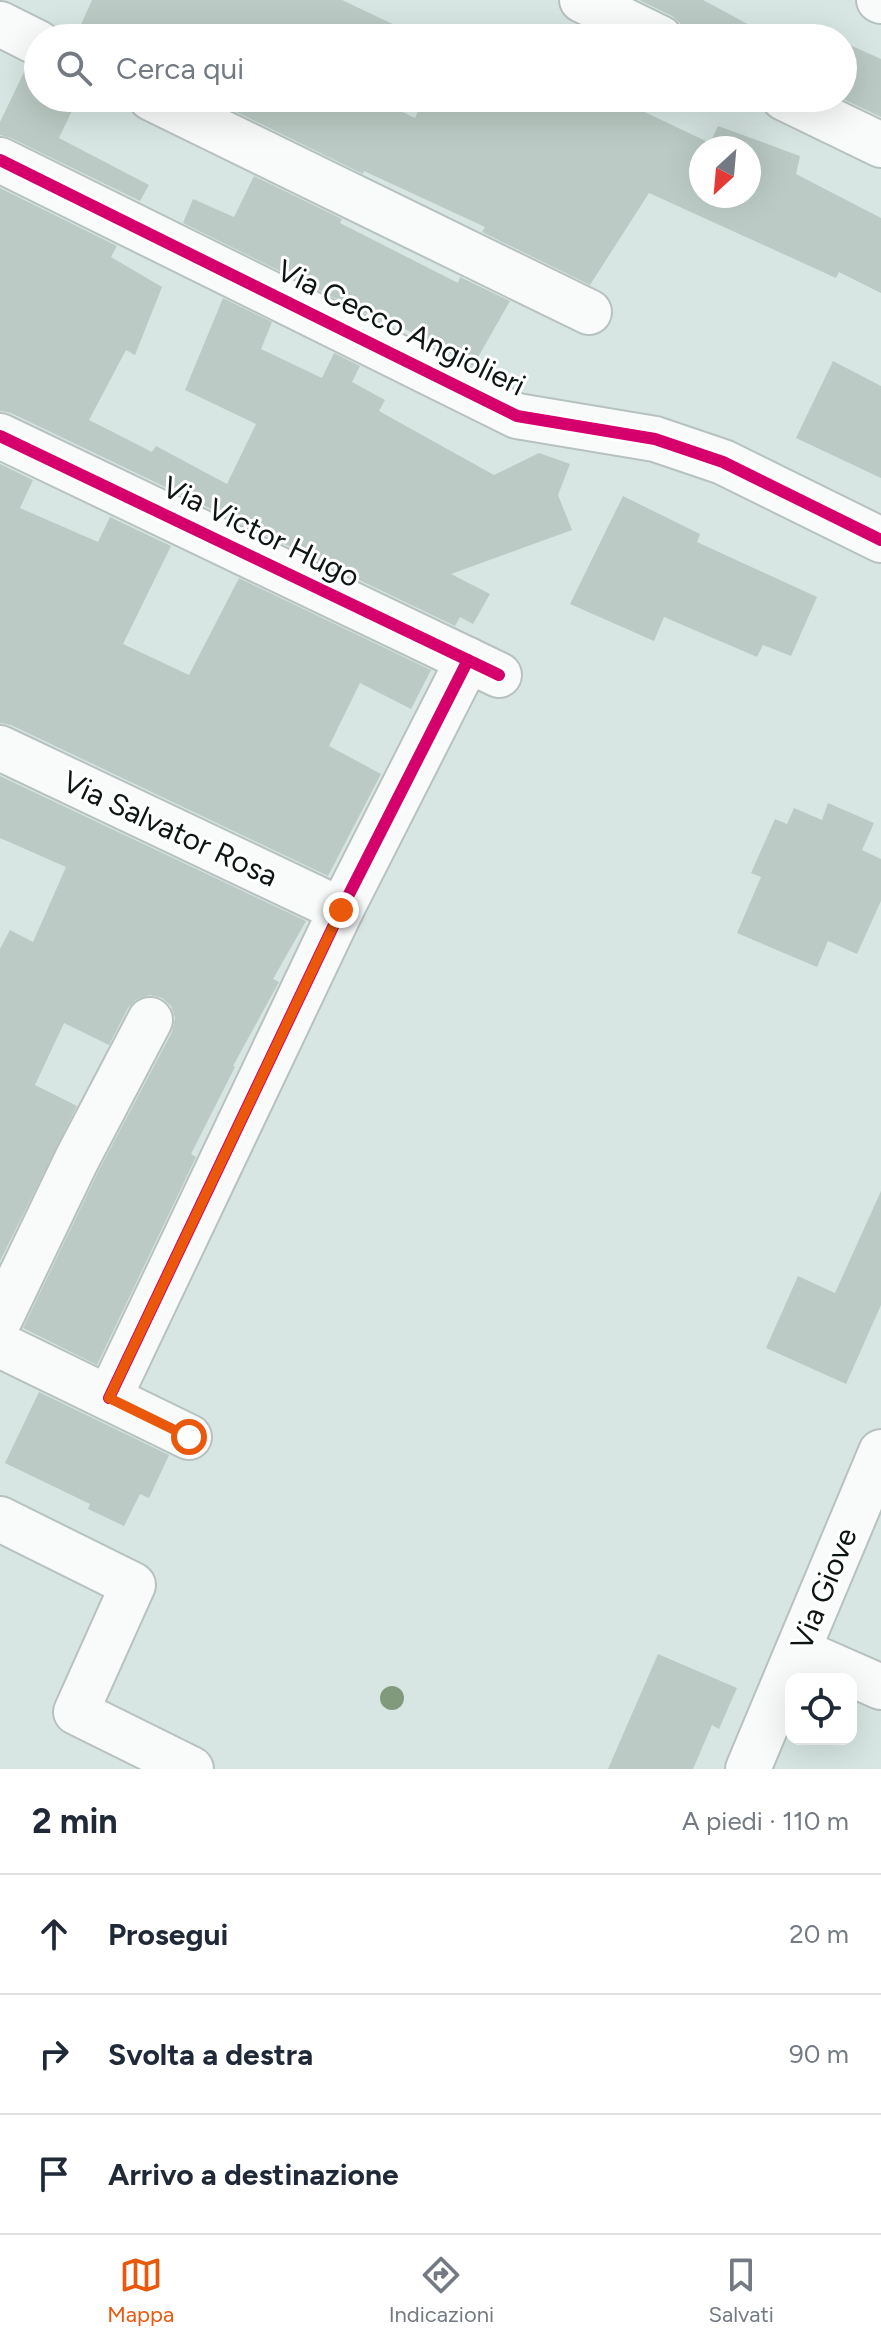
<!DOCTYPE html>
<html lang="it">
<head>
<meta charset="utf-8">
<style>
  :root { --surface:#fff; --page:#f6f6f7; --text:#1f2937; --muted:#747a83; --line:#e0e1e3; --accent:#ea580c }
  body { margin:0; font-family:Figtree,sans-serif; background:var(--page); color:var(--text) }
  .controls { position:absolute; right:24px; bottom:24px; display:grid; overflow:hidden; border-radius:16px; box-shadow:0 8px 32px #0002 }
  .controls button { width:72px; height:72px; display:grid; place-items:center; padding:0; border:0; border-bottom:2px solid var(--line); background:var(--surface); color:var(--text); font:40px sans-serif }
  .compass { position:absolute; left:689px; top:136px; width:72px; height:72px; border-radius:50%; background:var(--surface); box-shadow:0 8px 32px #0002; rotate:206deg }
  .stop { position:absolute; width:24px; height:24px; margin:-18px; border:6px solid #ea580c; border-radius:50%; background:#fff }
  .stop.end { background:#ea580c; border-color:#fff; box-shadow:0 2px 8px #0008 }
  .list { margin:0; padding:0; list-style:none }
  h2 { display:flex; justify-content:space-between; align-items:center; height:104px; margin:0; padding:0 32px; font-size:34px }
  h2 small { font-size:26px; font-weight:400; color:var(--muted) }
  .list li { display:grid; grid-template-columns:52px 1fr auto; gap:24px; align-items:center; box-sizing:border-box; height:120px; padding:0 32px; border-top:2px solid var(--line) }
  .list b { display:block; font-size:30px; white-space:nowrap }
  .list em { font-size:26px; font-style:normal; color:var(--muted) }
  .icon { flex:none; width:44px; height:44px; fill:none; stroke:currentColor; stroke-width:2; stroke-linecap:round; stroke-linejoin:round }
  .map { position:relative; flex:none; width:881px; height:1769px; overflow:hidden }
  .search { position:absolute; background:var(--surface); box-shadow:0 8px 32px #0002; left:24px; right:24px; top:24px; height:88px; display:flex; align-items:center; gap:20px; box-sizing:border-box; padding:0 28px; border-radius:44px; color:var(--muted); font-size:30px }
  .sheet { height:464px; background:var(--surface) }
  nav { display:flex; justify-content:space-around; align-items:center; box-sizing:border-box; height:112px; border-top:2px solid var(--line); background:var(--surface); font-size:22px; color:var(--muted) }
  nav a { display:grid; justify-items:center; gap:4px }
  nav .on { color:var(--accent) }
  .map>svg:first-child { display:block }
  .building { fill:#bbcac4; fill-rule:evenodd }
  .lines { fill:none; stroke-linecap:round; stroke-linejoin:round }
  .minor-casing { stroke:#b7c2c0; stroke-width:48 }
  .minor { stroke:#f9fbfb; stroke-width:44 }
  .cycleway-casing { stroke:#fff; stroke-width:17 }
  .cycleway { stroke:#d6006c; stroke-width:12 }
  .tree { fill:#829a7c }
  .route { stroke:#ea580c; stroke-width:10 }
  .labels { text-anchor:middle; stroke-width:6; stroke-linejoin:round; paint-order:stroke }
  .street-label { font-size:30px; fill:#0d1615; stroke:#fff }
</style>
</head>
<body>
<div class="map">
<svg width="881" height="1769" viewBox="0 0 881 1769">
  <rect width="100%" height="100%" fill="#d7e6e3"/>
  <g class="building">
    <path d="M 92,0 L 342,0 L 422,38 L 75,38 Z"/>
    <path d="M 639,0 L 703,0 L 774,38 L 693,38 L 684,33 L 680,23 L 672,16 Z"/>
    <path d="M 843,42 L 881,59 L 881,117 L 843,99 Z"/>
    <path d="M 27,66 L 38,68 L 38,98 L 78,98 L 59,138 L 149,185 L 140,201 L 11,138 L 0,135 L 0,122 Z"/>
    <path d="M 208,98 L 373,98 L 415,118 L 424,98 L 615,98 L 710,143 L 718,126 L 800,156 L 796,174 L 881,218 L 881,293 L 839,272 L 836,278 L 649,193 L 590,285 L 482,232 L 485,227 L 364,171 L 363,174 ZM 701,148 L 749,148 L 749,196 L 701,196 Z"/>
    <path d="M 254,176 L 342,219 L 340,223 L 458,283 L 460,277 L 510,301 L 473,366 L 385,318 L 383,322 L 183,223 L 193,199 L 234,217 Z"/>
    <path d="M 0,188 L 117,246 L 111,257 L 162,287 L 135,355 L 126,350 L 89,420 L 152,452 L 156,446 L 227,484 L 256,424 L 185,390 L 223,298 L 272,322 L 261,349 L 322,378 L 334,353 L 360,366 L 352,382 L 385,400 L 379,411 L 494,475 L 539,453 L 570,464 L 558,495 L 572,530 L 451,574 L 490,594 L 473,624 L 460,617 L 455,626 L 11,413 L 0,411 Z"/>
    <path d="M 833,361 L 881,386 L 881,478 L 796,438 Z"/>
    <path d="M 0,464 L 33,480 L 20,508 L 98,542 L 110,517 L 171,546 L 123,644 L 189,675 L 239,578 L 431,670 L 411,709 L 360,683 L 329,746 L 381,774 L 328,876 L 11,725 L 0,723 Z"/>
    <path d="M 623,496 L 700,534 L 697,542 L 817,597 L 791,656 L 763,645 L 757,657 L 664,617 L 654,641 L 570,604 Z"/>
    <path d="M 0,776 L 306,921 L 273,979 L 279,982 L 233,1066 L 235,1067 L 191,1154 L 196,1157 L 97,1365 L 23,1328 L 99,1170 L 172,1032 L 175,1018 L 171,1006 L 162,998 L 150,995 L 137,999 L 128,1008 L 109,1045 L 64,1023 L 35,1085 L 77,1106 L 0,1261 L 0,949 L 10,930 L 33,942 L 66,867 L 0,838 Z"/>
    <path d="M 828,803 L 874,823 L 862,850 L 881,859 L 881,901 L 857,954 L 828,941 L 817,967 L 737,933 L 761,877 L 751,873 L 775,819 L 787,824 L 794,808 L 822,820 Z"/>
    <path d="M 881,1191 L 881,1305 L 846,1384 L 766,1348 L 798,1276 L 835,1293 Z"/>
    <path d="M 39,1392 L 169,1455 L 149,1498 L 140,1494 L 124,1526 L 88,1509 L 90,1504 L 5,1463 Z"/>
    <path d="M 658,1654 L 737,1688 L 719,1729 L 712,1725 L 693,1769 L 608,1769 Z"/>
  </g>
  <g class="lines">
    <defs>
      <g id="minor">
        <path d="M 582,0 L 660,38"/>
        <path d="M 879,0 L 881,1"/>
        <path d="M 0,24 L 38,43"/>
        <path d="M 151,98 L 589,312"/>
        <path d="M 784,98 L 881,145"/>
        <path d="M 0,160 L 517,416 L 655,439 L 723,462 L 881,540"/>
        <path d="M 0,436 L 499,675"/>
        <path d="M 0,748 L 341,910"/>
        <path d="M 0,1319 L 77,1159 L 150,1020"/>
        <path d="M 0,1345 L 189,1437"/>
        <path d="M 109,1398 L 341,910 L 468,660"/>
        <path d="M 0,1519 L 133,1585 L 76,1712 L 191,1769"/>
        <path d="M 799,1651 L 881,1687"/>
        <path d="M 748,1769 L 881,1452"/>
      </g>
    </defs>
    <use href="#minor" class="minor-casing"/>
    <use href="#minor" class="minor"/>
    <defs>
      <g id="cycleway">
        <path d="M 0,160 L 517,416 L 655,439 L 723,462 L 881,540"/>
        <path d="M 0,436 L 499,675"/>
        <path d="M 109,1398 L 341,910 L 468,660"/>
      </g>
    </defs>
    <use href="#cycleway" class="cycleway-casing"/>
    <use href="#cycleway" class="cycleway"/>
  </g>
  <circle class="tree" cx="392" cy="1698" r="12"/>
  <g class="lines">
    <path class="route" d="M 189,1437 L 109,1398 L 341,910"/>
  </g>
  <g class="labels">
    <g class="street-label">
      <text transform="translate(401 328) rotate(26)" y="10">Via Cecco Angiolieri</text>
      <text transform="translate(261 532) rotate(26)" y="10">Via Victor Hugo</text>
      <text transform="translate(170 829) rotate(25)" y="10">Via Salvator Rosa</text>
      <text transform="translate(824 1589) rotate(-68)" y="10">Via Giove</text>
    </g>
  </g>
</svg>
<div class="controls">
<button><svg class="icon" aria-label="locate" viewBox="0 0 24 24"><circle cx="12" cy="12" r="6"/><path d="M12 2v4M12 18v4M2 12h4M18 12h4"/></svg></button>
</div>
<svg class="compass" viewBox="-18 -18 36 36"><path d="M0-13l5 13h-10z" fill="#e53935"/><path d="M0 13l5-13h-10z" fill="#747a83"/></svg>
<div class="stop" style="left:189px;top:1437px"></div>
<div class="stop end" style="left:341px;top:910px"></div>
<div class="search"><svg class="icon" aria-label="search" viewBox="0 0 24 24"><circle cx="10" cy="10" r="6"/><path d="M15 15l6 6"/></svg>Cerca qui</div>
</div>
<section class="sheet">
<h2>2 min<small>A piedi · 110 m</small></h2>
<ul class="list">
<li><svg class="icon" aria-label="ahead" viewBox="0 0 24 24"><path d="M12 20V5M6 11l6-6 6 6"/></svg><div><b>Prosegui</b></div><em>20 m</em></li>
<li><svg class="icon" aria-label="right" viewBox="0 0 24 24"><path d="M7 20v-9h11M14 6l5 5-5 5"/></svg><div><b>Svolta a destra</b></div><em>90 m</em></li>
<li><svg class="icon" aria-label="arrive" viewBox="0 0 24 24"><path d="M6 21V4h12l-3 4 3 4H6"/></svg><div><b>Arrivo a destinazione</b></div></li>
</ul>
</section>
<nav>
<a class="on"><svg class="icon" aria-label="map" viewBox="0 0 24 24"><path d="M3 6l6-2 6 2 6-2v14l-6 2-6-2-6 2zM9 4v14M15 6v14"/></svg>Mappa</a>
<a><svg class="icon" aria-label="directions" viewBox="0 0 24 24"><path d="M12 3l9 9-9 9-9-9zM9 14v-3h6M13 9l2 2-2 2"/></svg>Indicazioni</a>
<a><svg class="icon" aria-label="saved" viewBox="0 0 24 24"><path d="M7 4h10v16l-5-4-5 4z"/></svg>Salvati</a>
</nav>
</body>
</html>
